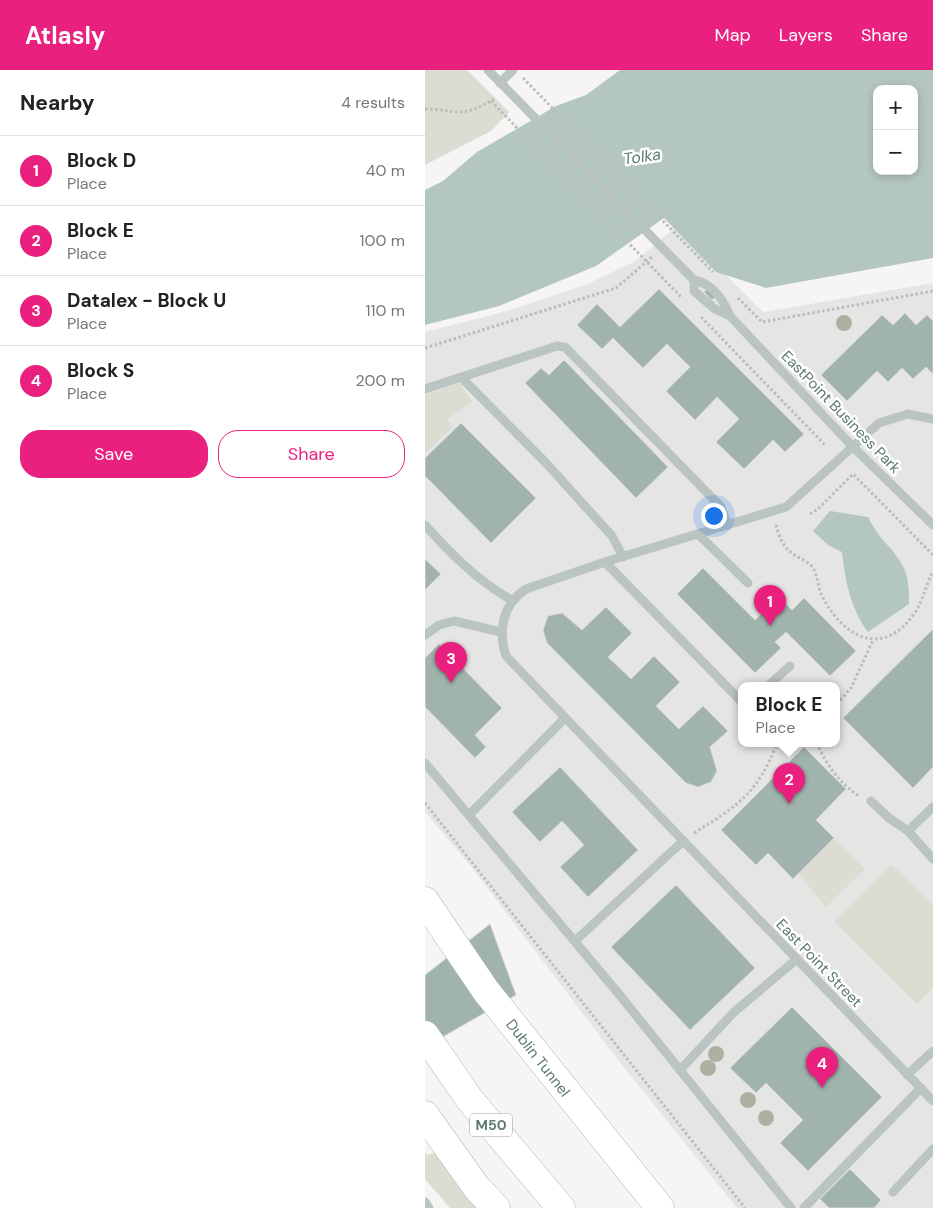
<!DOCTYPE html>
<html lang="en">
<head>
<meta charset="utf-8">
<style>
  :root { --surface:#fff; --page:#f2f2f2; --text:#222; --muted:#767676; --line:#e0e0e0; --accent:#ea207f }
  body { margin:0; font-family:"DM Sans",sans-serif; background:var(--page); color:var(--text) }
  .controls { position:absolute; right:15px; top:15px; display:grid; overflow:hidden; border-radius:10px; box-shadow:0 2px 8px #0003 }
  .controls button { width:45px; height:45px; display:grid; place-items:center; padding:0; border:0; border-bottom:1px solid var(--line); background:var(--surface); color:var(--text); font:25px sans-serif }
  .you { position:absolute; left:288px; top:445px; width:18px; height:18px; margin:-12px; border:4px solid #fff; border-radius:50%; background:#1a73e8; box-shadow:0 0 0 8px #1a73e833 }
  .badge { display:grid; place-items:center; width:32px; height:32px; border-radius:50%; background:var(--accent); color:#fff; font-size:16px; font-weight:700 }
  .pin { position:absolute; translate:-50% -41px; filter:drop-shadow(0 1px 2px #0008) }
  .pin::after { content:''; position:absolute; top:26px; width:18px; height:15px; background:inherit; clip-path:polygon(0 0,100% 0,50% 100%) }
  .popup { position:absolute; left:313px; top:612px; width:102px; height:65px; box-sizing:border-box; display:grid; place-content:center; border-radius:10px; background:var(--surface); filter:drop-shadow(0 1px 4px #0005); font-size:16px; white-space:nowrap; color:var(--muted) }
  .popup b { font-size:19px; color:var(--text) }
  .popup::after { content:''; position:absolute; left:50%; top:100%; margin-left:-10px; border:10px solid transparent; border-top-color:var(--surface) }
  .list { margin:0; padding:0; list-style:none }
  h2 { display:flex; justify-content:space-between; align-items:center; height:65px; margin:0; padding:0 20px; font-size:21px }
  h2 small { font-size:16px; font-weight:400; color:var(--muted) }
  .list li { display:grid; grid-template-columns:32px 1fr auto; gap:15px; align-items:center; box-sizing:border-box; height:70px; padding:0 20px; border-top:1px solid var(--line) }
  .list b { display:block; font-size:19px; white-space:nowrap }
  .list p { margin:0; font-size:16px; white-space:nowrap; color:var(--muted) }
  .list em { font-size:16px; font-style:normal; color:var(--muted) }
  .actions { display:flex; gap:10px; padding:15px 20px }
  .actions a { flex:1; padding:11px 0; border:1px solid var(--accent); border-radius:20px; text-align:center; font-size:18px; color:var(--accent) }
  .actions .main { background:var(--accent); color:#fff }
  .map { position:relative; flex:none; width:508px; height:1138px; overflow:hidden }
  header { display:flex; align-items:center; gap:30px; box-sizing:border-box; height:70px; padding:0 25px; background:var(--accent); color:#fff }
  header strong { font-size:24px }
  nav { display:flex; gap:28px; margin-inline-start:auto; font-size:18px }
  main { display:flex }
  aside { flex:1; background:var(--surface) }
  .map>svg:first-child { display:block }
  .built { fill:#e5e6e4; fill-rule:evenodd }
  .green { fill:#dcdcd2 }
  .water { fill:#b4c7bf; fill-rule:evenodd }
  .building { fill:#a1b3ad; stroke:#d8d7d6 }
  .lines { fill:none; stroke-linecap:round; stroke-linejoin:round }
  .motorway-casing { stroke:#b0b9b7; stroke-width:29 }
  .path { stroke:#b7bebc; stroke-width:3; stroke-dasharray:2.5 2.5; stroke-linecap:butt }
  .service { stroke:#bac4c2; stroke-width:9 }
  .motorway { stroke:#fff; stroke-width:28 }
  .tree { fill:#b0b0a2 }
  .labels { text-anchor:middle; stroke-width:5; stroke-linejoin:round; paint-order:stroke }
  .shield { fill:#fff; stroke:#8da29c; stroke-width:1 }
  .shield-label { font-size:14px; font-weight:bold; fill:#5c7a72 }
  .street-label { font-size:15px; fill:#5c7a72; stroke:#fff }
  .water-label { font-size:16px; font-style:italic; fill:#5b7b6d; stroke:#fff }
</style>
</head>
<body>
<header>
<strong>Atlasly</strong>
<nav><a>Map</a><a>Layers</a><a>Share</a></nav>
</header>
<main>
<aside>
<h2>Nearby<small>4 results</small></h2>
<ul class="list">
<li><span class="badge">1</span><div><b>Block D</b><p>Place</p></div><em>40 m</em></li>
<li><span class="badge">2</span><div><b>Block E</b><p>Place</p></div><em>100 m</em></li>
<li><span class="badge">3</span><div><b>Datalex - Block U</b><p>Place</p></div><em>110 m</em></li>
<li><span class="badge">4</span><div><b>Block S</b><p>Place</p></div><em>200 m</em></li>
</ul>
<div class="actions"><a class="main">Save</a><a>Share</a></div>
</aside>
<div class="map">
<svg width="508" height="1138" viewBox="0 0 508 1138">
  <rect width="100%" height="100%" fill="#f7f5f3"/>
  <path class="built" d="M 252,156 L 338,242 L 508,213 L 508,1138 L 312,1138 L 186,981 L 48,799 L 0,742 L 0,262 L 86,240 L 162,214 L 209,192 ZM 316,615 L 412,615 L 412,673 L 316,673 Z"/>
  <g class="green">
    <path d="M 0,0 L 42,0 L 84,42 L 66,61 L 0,95 Z"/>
    <path d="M 35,313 L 47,332 L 23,349 L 27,358 L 0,383 L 0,325 Z"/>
    <path d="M 409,768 L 440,799 L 401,837 L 373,804 Z"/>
    <path d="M 466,794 L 508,836 L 508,918 L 492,934 L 409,851 Z"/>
    <path d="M 17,1080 L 63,1138 L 25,1138 L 0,1109 L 0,1083 L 2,1085 Z"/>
  </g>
  <g class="water">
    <path d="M 195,0 L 508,0 L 508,188 L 341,218 L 291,202 L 239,148 L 171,196 L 74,236 L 0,255 L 0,120 L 18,111 L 52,82 L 131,36 L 161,25 ZM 452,19 L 489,19 L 489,101 L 452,101 Z"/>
    <path d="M 405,441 L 443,447 C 461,484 487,484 484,534 L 443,562 C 426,539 420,511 417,482 L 403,475 L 388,461 Z"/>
  </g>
  <g class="building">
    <path d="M 234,219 L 379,364 L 360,382 L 348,370 L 319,399 L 291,372 L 314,349 L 292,327 L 270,350 L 241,321 L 265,297 L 242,274 L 218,298 L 188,268 L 177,279 L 152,255 L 172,234 L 195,257 Z"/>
    <path d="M 282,219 L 290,227 L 287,230 L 279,222 Z"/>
    <path d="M 480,243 L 491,255 L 502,245 L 508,251 L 508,304 L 501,297 L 488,309 L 477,298 L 463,312 L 452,301 L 422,331 L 396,305 L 457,245 L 468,255 Z"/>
    <path d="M 139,290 L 243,397 L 211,428 L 100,313 L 116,298 L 124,305 Z"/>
    <path d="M 36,353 L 111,428 L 66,473 L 0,406 L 0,388 Z"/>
    <path d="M 0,489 L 16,504 L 0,520 Z"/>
    <path d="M 278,498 L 330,550 L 354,527 L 367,540 L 379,528 L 431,581 L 405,606 L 361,562 L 350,572 L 356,578 L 330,603 L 252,524 Z"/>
    <path d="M 181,537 L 207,563 L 183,587 L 206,609 L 229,586 L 255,612 L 231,636 L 254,659 L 278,636 L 303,661 L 285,677 L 292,701 L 286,712 L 273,717 L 261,713 L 122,573 L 118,560 L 123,546 L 137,543 L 157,560 Z"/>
    <path d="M 508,559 L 508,697 L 488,718 L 418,648 Z"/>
    <path d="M 14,574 L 77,638 L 50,665 L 61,677 L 50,688 L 0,637 L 0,588 Z"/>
    <path d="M 379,677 L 421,719 L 391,750 L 409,768 L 368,809 L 343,783 L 331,795 L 296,760 Z"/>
    <path d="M 135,697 L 213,780 L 163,827 L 135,797 L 159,775 L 137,751 L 115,772 L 87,742 Z"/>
    <path d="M 251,815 L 330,898 L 265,960 L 186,877 Z"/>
    <path d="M 65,854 L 91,925 L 0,977 L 0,905 Z"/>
    <path d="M 367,937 L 457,1027 L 383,1101 L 355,1073 L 378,1050 L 341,1013 L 331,1023 L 305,998 Z"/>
    <path d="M 425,1099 L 456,1130 L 449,1138 L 404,1138 L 395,1129 Z"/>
  </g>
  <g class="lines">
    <defs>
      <g id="motorway">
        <path d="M 0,831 L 61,921 L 235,1138"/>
        <path d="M 0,965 L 45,1030 L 136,1138"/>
        <path d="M 0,1045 L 52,1118 L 71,1138"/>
      </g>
    </defs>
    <use href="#motorway" class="motorway-casing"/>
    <g class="path">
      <path d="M 98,8 L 288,202"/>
      <path d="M 66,31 L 256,227"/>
      <path d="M 0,39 C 35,40 35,49 69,29"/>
      <path d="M 313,228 L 337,252 L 508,221"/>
      <path d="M 276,247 L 401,376"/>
      <path d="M 0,278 L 191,218 L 228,186"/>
      <path d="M 385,444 L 393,439 L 428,404 L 508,485"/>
      <path d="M 351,455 C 354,467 358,477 368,484 C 375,489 386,492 389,500 C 393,508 393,518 397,526 C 418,567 457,589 489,544 C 498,531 501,515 508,501"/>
      <path d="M 412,634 L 426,618 L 448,570"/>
      <path d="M 392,673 C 400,693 415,714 434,726"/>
      <path d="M 0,733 L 320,1138"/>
      <path d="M 269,763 C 313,736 333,723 352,673"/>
    </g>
    <g class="service">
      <path d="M 63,0 L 269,210 C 288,214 298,229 305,246 L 427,376 L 508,455"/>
      <path d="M 75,13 L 88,0"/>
      <path d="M 269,210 L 269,221 L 290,239 L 305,246"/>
      <path d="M 36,307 L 121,393 L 187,466 L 198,487"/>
      <path d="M 0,319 L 132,276 L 140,277 L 296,437 L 303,455"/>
      <path d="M 508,349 L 483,344 L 454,353 L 361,437 L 180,492 L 101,519 C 77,535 73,561 81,586 L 508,1031"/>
      <path d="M 0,455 C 27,485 53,511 88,531"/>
      <path d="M 273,464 L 323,513"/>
      <path d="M 180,492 L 316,631"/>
      <path d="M 0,565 L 14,555 L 29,551 L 76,562"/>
      <path d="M 344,615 L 365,596"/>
      <path d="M 0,693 L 193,923 L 366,1138"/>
      <path d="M 446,731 L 464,748 L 483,761 L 508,789"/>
      <path d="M 44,745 L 140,648"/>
      <path d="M 483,761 L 508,737"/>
      <path d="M 150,871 L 258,771"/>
      <path d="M 255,1000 L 309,942 L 372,889"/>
      <path d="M 482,1005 L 508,981"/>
      <path d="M 468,1122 L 508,1079"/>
      <path d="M 0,1132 L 4,1138"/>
      <path d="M 379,1138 L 496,1018"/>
    </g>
    <use href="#motorway" class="motorway"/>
  </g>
  <g class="tree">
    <circle cx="419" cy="253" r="8"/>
    <circle cx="291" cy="984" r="8"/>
    <circle cx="283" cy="998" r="8"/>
    <circle cx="323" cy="1030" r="8"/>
    <circle cx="341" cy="1048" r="8"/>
  </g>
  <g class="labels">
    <rect class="shield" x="45" y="1043.5" width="42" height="23" rx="4"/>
    <g class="shield-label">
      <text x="66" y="1060">M50</text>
    </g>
    <g class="street-label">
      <text transform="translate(416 342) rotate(46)" y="5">EastPoint Business Park</text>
      <text transform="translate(394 893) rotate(46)" y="5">East Point Street</text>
      <text transform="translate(113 988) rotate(52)" y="5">Dublin Tunnel</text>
    </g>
    <g class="water-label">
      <text transform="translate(217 86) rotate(-8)" y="6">Tolka</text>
    </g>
  </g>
</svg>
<div class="controls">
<button>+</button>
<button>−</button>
</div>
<div class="you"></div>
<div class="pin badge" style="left:345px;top:556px">1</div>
<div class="pin badge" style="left:364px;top:734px">2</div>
<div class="popup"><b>Block E</b>Place</div>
<div class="pin badge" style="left:26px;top:613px">3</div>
<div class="pin badge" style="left:397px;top:1018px">4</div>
</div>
</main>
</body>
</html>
